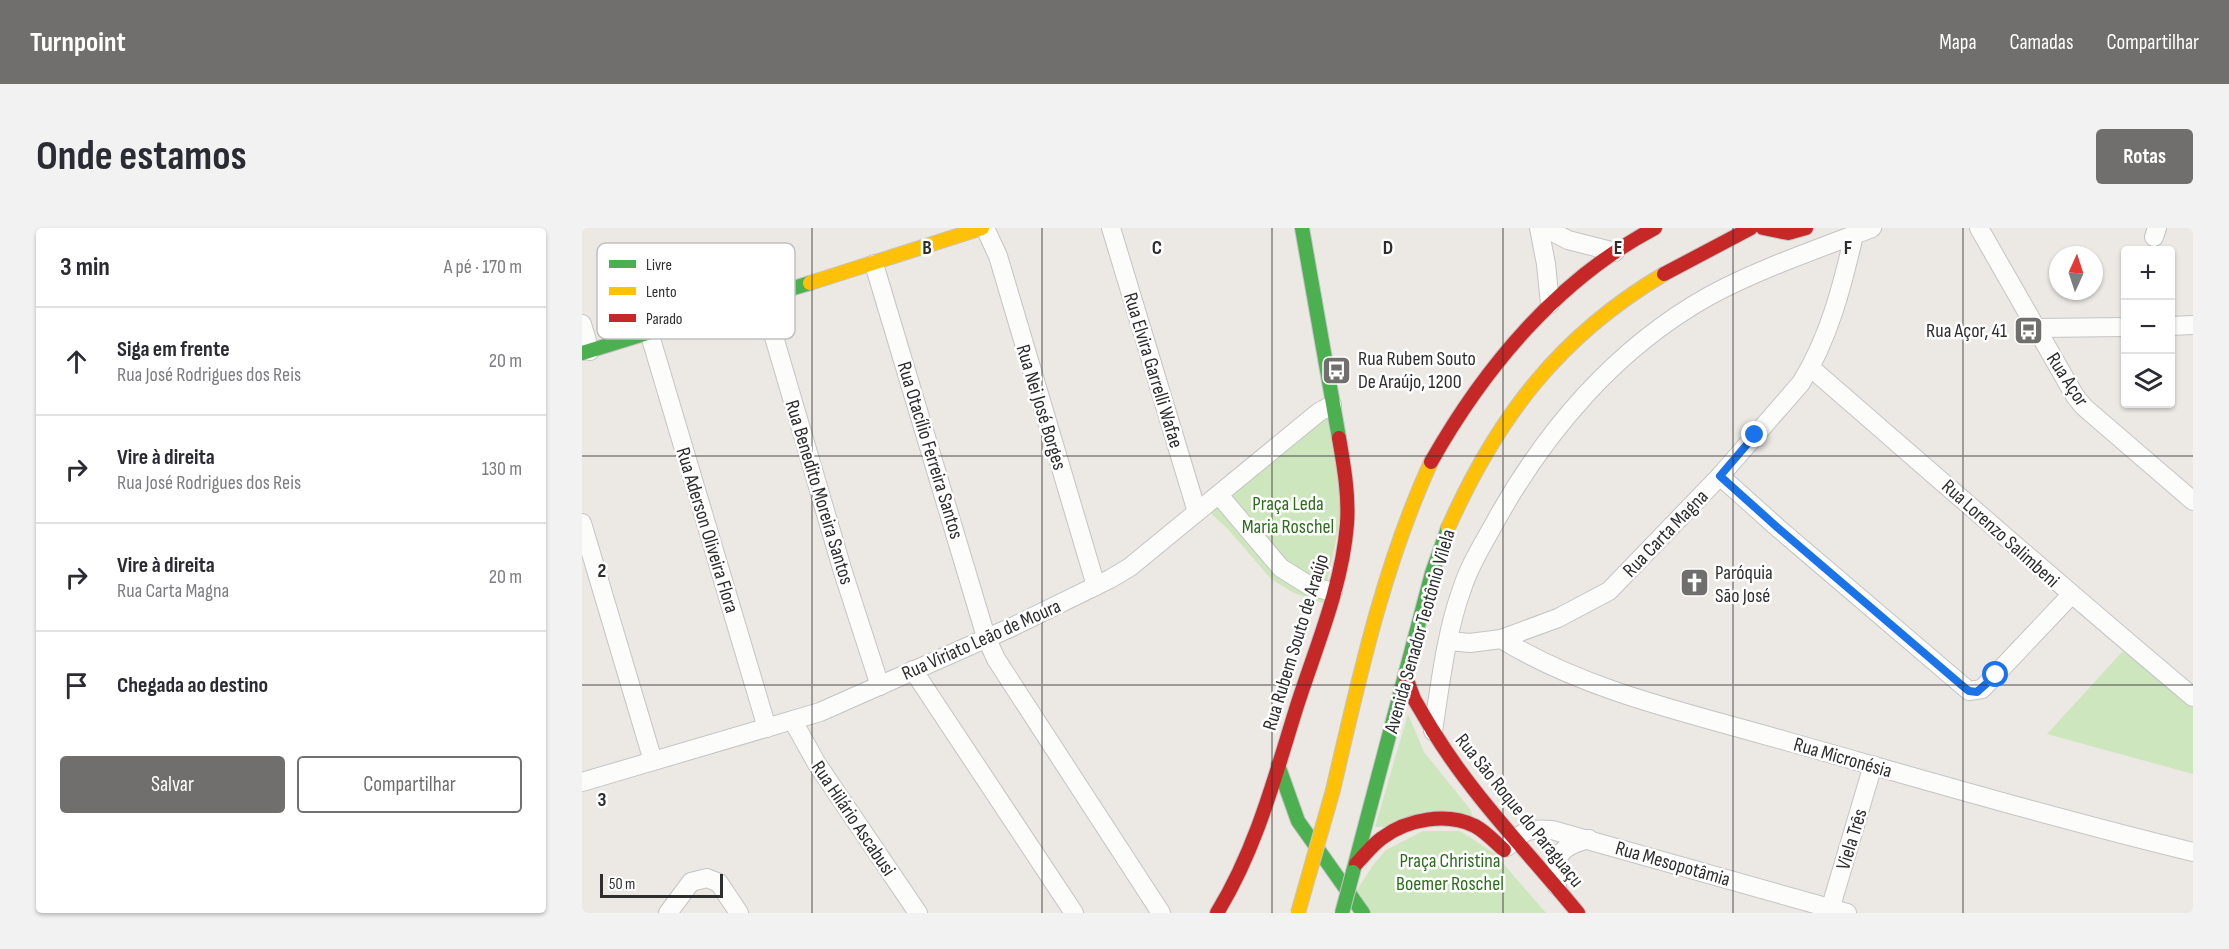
<!DOCTYPE html>
<html lang="pt">
<head>
<meta charset="utf-8">
<style>
  :root { --surface:#fff; --page:#f2f2f3; --text:#2b2b33; --muted:#7c7c81; --line:#e1e1e2; --accent:#706f6e }
  body { margin:0; font-family:"Sofia Sans Condensed",sans-serif; background:var(--page); color:var(--text) }
  .controls { position:absolute; right:18px; top:18px; display:grid; overflow:hidden; border-radius:6px; box-shadow:0 2px 4px #0004 }
  .controls button { width:54px; height:54px; display:grid; place-items:center; padding:0; border:0; border-bottom:2px solid var(--line); background:var(--surface); color:var(--text); font:30px sans-serif }
  .compass { position:absolute; left:1467px; top:18px; width:54px; height:54px; border-radius:50%; background:var(--surface); box-shadow:0 2px 4px #0004; rotate:3deg }
  .scale { position:absolute; left:18px; bottom:15px; width:123px; box-sizing:border-box; padding-left:6px; border:3px solid #2e2e2e; border-top:0; font-size:16px; line-height:21px; white-space:nowrap; color:#2e2e2e; -webkit-text-stroke:4px #fff; paint-order:stroke }
  .stop { position:absolute; width:18px; height:18px; margin:-14px; border:4px solid #1a73e8; border-radius:50%; background:#fff }
  .stop.end { background:#1a73e8; border-color:#fff; box-shadow:0 2px 6px #0008 }
  .list { margin:0; padding:0; list-style:none }
  h2 { display:flex; justify-content:space-between; align-items:center; height:78px; margin:0; padding:0 24px; font-size:26px }
  h2 small { font-size:20px; font-weight:400; color:var(--muted) }
  .list li { display:grid; grid-template-columns:39px 1fr auto; gap:18px; align-items:center; box-sizing:border-box; height:108px; padding:0 24px; border-top:2px solid var(--line) }
  .list b { display:block; font-size:22px; white-space:nowrap }
  .list p { margin:0; font-size:20px; white-space:nowrap; color:var(--muted) }
  .list em { font-size:20px; font-style:normal; color:var(--muted) }
  .actions { display:flex; gap:12px; padding:18px 24px }
  .actions a { flex:1; padding:14px 0; border:2px solid var(--accent); border-radius:6px; text-align:center; font-size:21px; color:var(--accent) }
  .actions .main { background:var(--accent); color:#fff }
  .icon { flex:none; width:33px; height:33px; fill:none; stroke:currentColor; stroke-width:2; stroke-linecap:round; stroke-linejoin:round }
  .map { position:relative; flex:none; width:1611px; height:685px; overflow:hidden; border-radius:6px }
  header { display:flex; align-items:center; gap:36px; box-sizing:border-box; height:84px; padding:0 30px; background:var(--accent); color:#fff }
  header strong { font-size:28px }
  nav { display:flex; gap:33px; margin-inline-start:auto; font-size:21px }
  .intro { display:flex; align-items:center; justify-content:space-between; box-sizing:border-box; height:144px; padding:0 36px }
  h1 { margin:0; font-size:42px }
  .button { padding:15px 27px; border-radius:6px; background:var(--accent); color:#fff; font-size:21px; font-weight:700 }
  main { display:flex; gap:36px; padding:0 36px }
  aside { flex:1; background:var(--surface); border-radius:6px; box-shadow:0 2px 4px #0004 }
  .map>svg:first-child { display:block }
  .green { fill:#cee6be }
  .lines { fill:none; stroke-linecap:round; stroke-linejoin:round }
  .street-casing { stroke:#c5c4c5; stroke-width:20 }
  .fast-casing { stroke:#c5c4c5; stroke-width:16 }
  .slow-casing { stroke:#c5c4c5; stroke-width:16 }
  .jam-casing { stroke:#c5c4c5; stroke-width:16 }
  .street { stroke:#fcfcfb; stroke-width:18 }
  .fast { stroke:#4caf50; stroke-width:14 }
  .slow { stroke:#ffc107; stroke-width:14 }
  .jam { stroke:#c62828; stroke-width:14 }
  .fast-bridge-casing { stroke:#c6c5c4; stroke-width:16; stroke-linecap:butt }
  .slow-bridge-casing { stroke:#c6c5c4; stroke-width:16; stroke-linecap:butt }
  .fast-bridge { stroke:#4caf50; stroke-width:14 }
  .slow-bridge { stroke:#ffc107; stroke-width:14 }
  .route { stroke:#1a73e8; stroke-width:8 }
  .grid { fill:none; stroke:#2e2e2e; stroke-width:1.5; stroke-opacity:0.55 }
  .labels { text-anchor:middle; stroke-width:5; stroke-linejoin:round; paint-order:stroke }
  .poi-label { font-size:20px; fill:#2e2e2e; stroke:#fff; text-anchor:start }
  .street-label { font-size:20px; fill:#2e2e2e; stroke:#fff }
  .park-label { font-size:20px; fill:#2c6e1b; stroke:#fff }
  .key { fill:#fff; stroke:#c0c0c0; stroke-width:1.5 }
  .key-label { font-size:16px; fill:#2e2e2e }
  .grid-label { font-size:20px; text-anchor:middle; font-weight:bold; fill:#2e2e2e; stroke:#fff; stroke-width:5; stroke-linejoin:round; paint-order:stroke }
</style>
</head>
<body>
<header>
<strong>Turnpoint</strong>
<nav><a>Mapa</a><a>Camadas</a><a>Compartilhar</a></nav>
</header>
<div class="intro"><h1>Onde estamos</h1><a class="button">Rotas</a></div>
<main>
<aside>
<h2>3 min<small>A pé · 170 m</small></h2>
<ul class="list">
<li><svg class="icon" aria-label="ahead" viewBox="0 0 24 24"><path d="M12 20V5M6 11l6-6 6 6"/></svg><div><b>Siga em frente</b><p>Rua José Rodrigues dos Reis</p></div><em>20 m</em></li>
<li><svg class="icon" aria-label="right" viewBox="0 0 24 24"><path d="M7 20v-9h11M14 6l5 5-5 5"/></svg><div><b>Vire à direita</b><p>Rua José Rodrigues dos Reis</p></div><em>130 m</em></li>
<li><svg class="icon" aria-label="right" viewBox="0 0 24 24"><path d="M7 20v-9h11M14 6l5 5-5 5"/></svg><div><b>Vire à direita</b><p>Rua Carta Magna</p></div><em>20 m</em></li>
<li><svg class="icon" aria-label="arrive" viewBox="0 0 24 24"><path d="M6 21V4h12l-3 4 3 4H6"/></svg><div><b>Chegada ao destino</b></div></li>
</ul>
<div class="actions"><a class="main">Salvar</a><a>Compartilhar</a></div>
</aside>
<div class="map">
<svg width="1611" height="685" viewBox="0 0 1611 685">
  <rect width="100%" height="100%" fill="#ece8e4"/>
  <g class="green">
    <path d="M 747,188 L 761,278 L 741,375 L 712,365 L 689,351 L 645,300 L 625,282 Z"/>
    <path d="M 1541,423 L 1611,479 L 1611,546 L 1465,506 Z"/>
    <path d="M 826,486 L 842,524 L 888,581 L 893,595 L 793,599 Z"/>
    <path d="M 841,603 L 878,603 L 912,625 L 964,685 L 774,685 L 773,665 L 791,637 L 804,622 Z"/>
  </g>
  <g class="lines">
    <defs>
      <g id="street">
        <path d="M 403,0 L 416,28 L 514,358"/>
        <path d="M 529,0 L 615,284"/>
        <path d="M 957,0 L 964,36 L 968,76"/>
        <path d="M 963,0 L 986,12 L 1033,24"/>
        <path d="M 1397,0 L 1493,168 L 1502,179 L 1611,273"/>
        <path d="M 1572,9 L 1575,0"/>
        <path d="M 292,36 L 404,409 L 414,431 L 579,685"/>
        <path d="M 180,68 L 261,344 L 298,458"/>
        <path d="M 0,96 L 8,123"/>
        <path d="M 1588,98 L 1611,97"/>
        <path d="M 1455,100 L 1544,99"/>
        <path d="M 67,104 L 185,500"/>
        <path d="M 1229,140 C 1356,250 1482,361 1611,469"/>
        <path d="M 1138,248 L 1196,300 L 1387,463 L 1400,461 L 1489,367"/>
        <path d="M 637,267 L 699,340 L 728,358 L 751,364"/>
        <path d="M 0,295 L 71,533"/>
        <path d="M 919,411 C 1006,464 1107,485 1204,513 C 1339,551 1475,591 1611,624"/>
        <path d="M 867,413 L 888,415 L 919,411 L 976,390 L 1027,363 L 1138,248 L 1219,155 C 1247,110 1260,59 1272,7"/>
        <path d="M 331,442 L 492,685"/>
        <path d="M 211,493 L 235,536 L 336,685"/>
        <path d="M 851,503 C 858,458 864,404 880,361 C 887,338 901,316 912,296 C 963,203 1034,120 1127,68 C 1179,40 1236,21 1290,0"/>
        <path d="M 0,554 L 238,484 L 430,399 L 528,351 L 548,339 L 737,184 L 750,177"/>
        <path d="M 925,619 C 942,602 946,600 970,602 L 1265,685"/>
        <path d="M 975,658 C 973,627 976,619 1007,611"/>
        <path d="M 86,685 L 109,654 L 125,650 L 137,655 L 157,685"/>
        <path d="M 1247,685 L 1291,537"/>
      </g>
      <g id="fast">
        <path d="M 720,0 L 757,210"/>
        <path d="M 0,125 L 228,55"/>
        <path d="M 696,537 L 716,593 L 781,685"/>
        <path d="M 771,644 L 850,345 L 866,300"/>
      </g>
      <g id="slow">
        <path d="M 228,55 L 400,0"/>
        <path d="M 866,300 C 915,190 977,108 1082,46"/>
        <path d="M 751,562 C 777,450 801,339 849,234"/>
      </g>
      <g id="jam">
        <path d="M 1181,0 L 1206,5 L 1224,0"/>
        <path d="M 1082,46 L 1169,0"/>
        <path d="M 849,234 C 902,140 976,51 1073,0"/>
        <path d="M 823,447 L 832,471 L 851,503"/>
        <path d="M 851,503 C 892,570 947,625 996,685"/>
        <path d="M 774,636 C 783,627 790,617 800,610 C 825,591 865,584 893,598 C 904,604 913,614 922,622"/>
        <path d="M 635,685 C 674,621 692,552 714,481 C 733,421 760,360 765,296 C 767,267 762,239 757,210"/>
      </g>
    </defs>
    <use href="#street" class="street-casing"/>
    <use href="#fast" class="fast-casing"/>
    <use href="#slow" class="slow-casing"/>
    <use href="#jam" class="jam-casing"/>
    <use href="#street" class="street"/>
    <use href="#fast" class="fast"/>
    <use href="#slow" class="slow"/>
    <use href="#jam" class="jam"/>
    <defs>
      <path id="fast-bridge" d="M 760,685 L 771,644"/>
      <path id="slow-bridge" d="M 716,685 L 751,562"/>
    </defs>
    <use href="#fast-bridge" class="fast-bridge-casing"/>
    <use href="#slow-bridge" class="slow-bridge-casing"/>
    <use href="#fast-bridge" class="fast-bridge"/>
    <use href="#slow-bridge" class="slow-bridge"/>
  </g>
  <g class="lines">
    <path class="route" d="M 1173,207 L 1138,248 L 1196,300 L 1383,460 L 1387,463 L 1395,464 L 1414,447"/>
  </g>
  <path class="grid" d="M 230,0 L 230,685M 460,0 L 460,685M 690,0 L 690,685M 921,0 L 921,685M 1151,0 L 1151,685M 1381,0 L 1381,685M 0,228 L 1611,228M 0,457 L 1611,457"/>
  <defs>
    <symbol id="bus-square" viewBox="-11 -11 22 22"><rect x="-9" y="-9" width="18" height="18" rx="4" fill="#706f6e" stroke="#fff"/><path d="M-5-6H5V4H4V6H2V4H-2V6H-4V4H-5ZM-3.5-4V0h7V-4ZM-3.5 1.2v1.5H-2V1.2ZM2 1.2v1.5H3.5V1.2Z" fill="#fff"/></symbol>
    <symbol id="church-square" viewBox="-11 -11 22 22"><rect x="-9" y="-9" width="18" height="18" rx="4" fill="#706f6e" stroke="#fff"/><path d="M-1.2-6h2.4v3.5h3.3v2.4h-3.3V6h-2.4V-.1h-3.3v-2.4h3.3Z" fill="#fff"/></symbol>
  </defs>
  <g fill-rule="evenodd">
    <use href="#bus-square" x="1430" y="86" width="33" height="33"/>
    <use href="#bus-square" x="738" y="126" width="33" height="33"/>
    <use href="#church-square" x="1096" y="338" width="33" height="33"/>
  </g>
  <g class="labels">
    <g class="poi-label">
      <text x="1425" y="109" text-anchor="end">Rua Açor, 41</text>
      <text x="776" y="137">Rua Rubem Souto<tspan x="776" dy="23">De Araújo, 1200</tspan></text>
      <text x="1133" y="351">Paróquia<tspan x="1133" dy="23">São José</tspan></text>
    </g>
    <g class="street-label">
      <text transform="translate(572 142) rotate(73)" y="7">Rua Elvira Garrelli Wafae</text>
      <text transform="translate(1486 151) rotate(57)" y="7">Rua Açor</text>
      <text transform="translate(460 179) rotate(73)" y="7">Rua Nei José Borges</text>
      <text transform="translate(349 222) rotate(73)" y="7">Rua Otacílio Ferreira Santos</text>
      <text transform="translate(238 264) rotate(73)" y="7">Rua Benedito Moreira Santos</text>
      <text transform="translate(126 302) rotate(73)" y="7">Rua Aderson Oliveira Flora</text>
      <text transform="translate(1083 305) rotate(-46)" y="7">Rua Carta Magna</text>
      <text transform="translate(1419 305) rotate(42)" y="7">Rua Lorenzo Salimbeni</text>
      <text transform="translate(837 403) rotate(-74)" y="7">Avenida Senador Teotônio Vilela</text>
      <text transform="translate(399 411) rotate(-24)" y="7">Rua Viriato Leão de Moura</text>
      <text transform="translate(713 414) rotate(-73)" y="7">Rua Rubem Souto de Araújo</text>
      <text transform="translate(1261 529) rotate(16)" y="7">Rua Micronésia</text>
      <text transform="translate(938 582) rotate(51)" y="7">Rua São Roque do Paraguaçu</text>
      <text transform="translate(272 590) rotate(56)" y="7">Rua Hilário Ascabusi</text>
      <text transform="translate(1269 611) rotate(-73)" y="7">Viela Três</text>
      <text transform="translate(1091 635) rotate(16)" y="7">Rua Mesopotâmia</text>
    </g>
    <g class="park-label">
      <text x="706" y="282">Praça Leda<tspan x="706" dy="23">Maria Roschel</tspan></text>
      <text x="868" y="639">Praça Christina<tspan x="868" dy="23">Boemer Roschel</tspan></text>
    </g>
  </g>
  <rect x="15" y="15" width="198" height="96" rx="9" class="key"/>
  <rect x="27" y="32" width="27" height="8" fill="#4caf50"/>
  <rect x="27" y="59" width="27" height="8" fill="#ffc107"/>
  <rect x="27" y="86" width="27" height="8" fill="#c62828"/>
  <g class="key-label">
    <text x="64" y="42">Livre</text>
    <text x="64" y="69">Lento</text>
    <text x="64" y="96">Parado</text>
  </g>
  <g class="grid-label">
    <text x="345" y="26">B</text>
    <text x="575" y="26">C</text>
    <text x="806" y="26">D</text>
    <text x="1036" y="26">E</text>
    <text x="1266" y="26">F</text>
    <text x="20" y="349">2</text>
    <text x="20" y="578">3</text>
  </g>
</svg>
<div class="controls">
<button>+</button>
<button>−</button>
<button><svg class="icon" aria-label="layers" viewBox="0 0 24 24"><path d="M12 4l9 5-9 5-9-5zM3 14l9 5 9-5"/></svg></button>
</div>
<svg class="compass" viewBox="-18 -18 36 36"><path d="M0-13l5 13h-10z" fill="#e53935"/><path d="M0 13l5-13h-10z" fill="#7c7c81"/></svg>
<div class="scale">50 m</div>
<div class="stop" style="left:1414px;top:447px"></div>
<div class="stop end" style="left:1173px;top:207px"></div>
</div>
</main>
</body>
</html>
